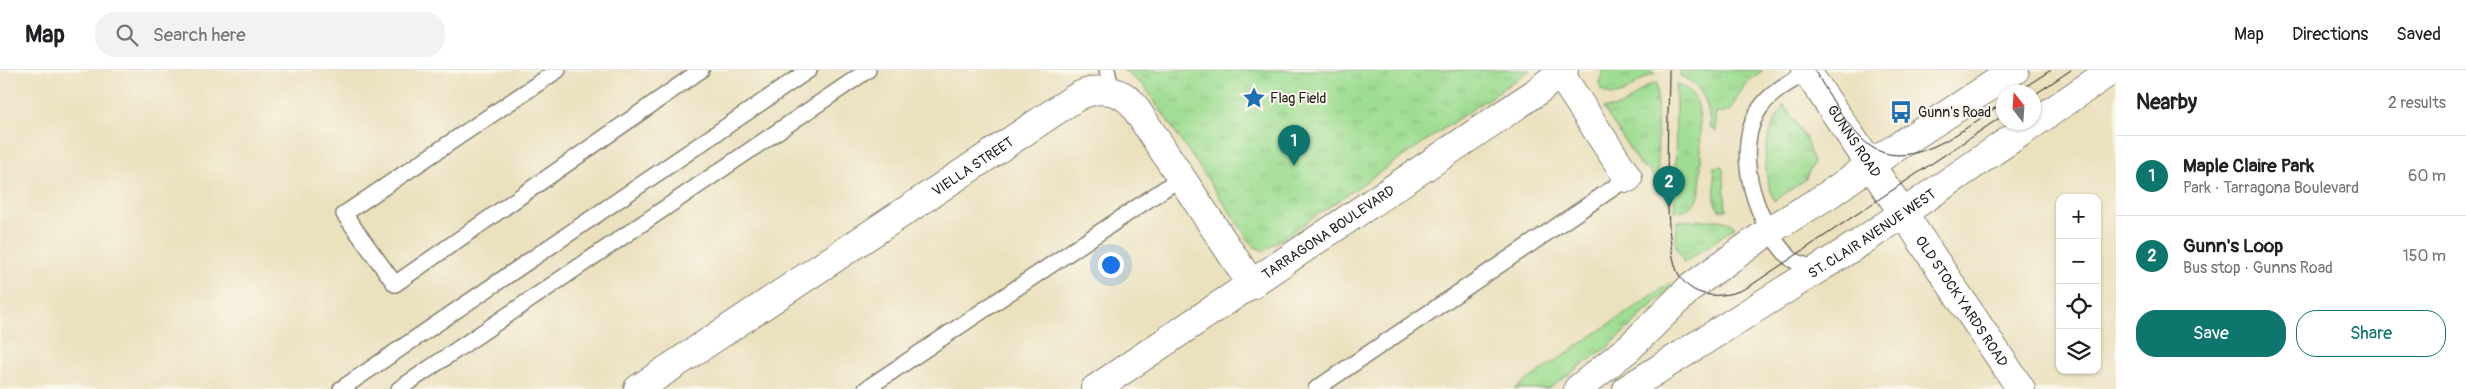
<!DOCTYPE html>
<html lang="en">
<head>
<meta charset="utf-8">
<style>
  :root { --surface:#fff; --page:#f2f2f2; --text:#202124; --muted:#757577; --line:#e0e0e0; --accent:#0f766e }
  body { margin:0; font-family:Pangolin,sans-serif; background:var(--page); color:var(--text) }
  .controls { position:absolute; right:15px; bottom:15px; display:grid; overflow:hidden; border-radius:10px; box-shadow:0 1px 4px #0004 }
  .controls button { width:45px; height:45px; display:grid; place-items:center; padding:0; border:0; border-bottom:1px solid var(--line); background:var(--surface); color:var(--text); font:25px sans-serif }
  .compass { position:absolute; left:1996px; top:15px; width:45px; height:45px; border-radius:50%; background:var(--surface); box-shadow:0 1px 4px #0004; rotate:343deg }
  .you { position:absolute; left:1110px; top:194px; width:18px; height:18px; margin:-12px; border:4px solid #fff; border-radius:50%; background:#1a73e8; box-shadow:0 0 0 8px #1a73e833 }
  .badge { display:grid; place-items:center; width:32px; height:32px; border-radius:50%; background:var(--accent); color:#fff; font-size:16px; font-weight:700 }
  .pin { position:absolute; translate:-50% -41px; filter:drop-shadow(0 1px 2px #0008) }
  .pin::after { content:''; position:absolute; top:26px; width:18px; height:15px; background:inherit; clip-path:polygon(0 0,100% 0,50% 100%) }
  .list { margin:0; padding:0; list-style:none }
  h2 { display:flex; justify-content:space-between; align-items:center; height:65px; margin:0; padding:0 20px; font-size:21px }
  h2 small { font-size:16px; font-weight:400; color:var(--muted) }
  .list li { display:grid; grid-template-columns:32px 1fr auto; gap:15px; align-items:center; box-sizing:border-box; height:80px; padding:0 20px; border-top:1px solid var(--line) }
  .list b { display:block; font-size:19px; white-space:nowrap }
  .list p { margin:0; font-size:16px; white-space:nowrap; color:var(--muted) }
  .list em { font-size:16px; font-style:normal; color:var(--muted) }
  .actions { display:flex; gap:10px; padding:15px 20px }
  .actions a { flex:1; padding:11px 0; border:1px solid var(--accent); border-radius:20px; text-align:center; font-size:18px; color:var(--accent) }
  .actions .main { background:var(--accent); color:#fff }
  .icon { flex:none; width:28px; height:28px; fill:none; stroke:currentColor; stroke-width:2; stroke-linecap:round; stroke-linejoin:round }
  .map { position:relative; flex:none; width:2116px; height:319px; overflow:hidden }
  header { display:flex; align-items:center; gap:30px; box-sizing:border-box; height:70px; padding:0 25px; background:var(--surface); border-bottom:1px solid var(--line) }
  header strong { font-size:24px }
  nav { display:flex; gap:28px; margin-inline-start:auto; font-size:18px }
  .search { width:350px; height:45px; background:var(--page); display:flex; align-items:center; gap:12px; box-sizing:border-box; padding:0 18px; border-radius:20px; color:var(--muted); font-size:19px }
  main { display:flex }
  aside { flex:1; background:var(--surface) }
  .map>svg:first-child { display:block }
  .grass { fill:url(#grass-tufts); stroke:#5d7c57 }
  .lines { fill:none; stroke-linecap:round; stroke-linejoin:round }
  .lane-casing { stroke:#847e6e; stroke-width:18 }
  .street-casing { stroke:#847e6e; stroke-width:30 }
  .secondary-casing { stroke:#847e6e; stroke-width:30 }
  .lane { stroke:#fff; stroke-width:15 }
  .street { stroke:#fff; stroke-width:28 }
  .secondary { stroke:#fff; stroke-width:28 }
  .tram { stroke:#1c1c1c; stroke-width:1 }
  .labels { text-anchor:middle; stroke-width:4; stroke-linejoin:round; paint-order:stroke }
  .poi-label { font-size:14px; fill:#1c1c1c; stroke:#fbf7ec; text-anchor:start }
  .street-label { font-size:14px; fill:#1c1c1c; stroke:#fbf7ec }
</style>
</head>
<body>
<header>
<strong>Map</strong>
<div class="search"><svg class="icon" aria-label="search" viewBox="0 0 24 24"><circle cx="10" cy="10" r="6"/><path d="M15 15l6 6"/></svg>Search here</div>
<nav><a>Map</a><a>Directions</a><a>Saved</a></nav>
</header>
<main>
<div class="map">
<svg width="2116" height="319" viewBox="0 0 2116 319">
  <defs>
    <pattern id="grass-tufts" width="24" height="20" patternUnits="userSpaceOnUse" patternTransform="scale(1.25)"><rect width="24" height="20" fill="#9edd92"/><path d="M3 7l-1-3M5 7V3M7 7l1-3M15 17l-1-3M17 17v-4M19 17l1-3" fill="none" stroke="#88bd7d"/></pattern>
  </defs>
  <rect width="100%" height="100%" fill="#fbf7ec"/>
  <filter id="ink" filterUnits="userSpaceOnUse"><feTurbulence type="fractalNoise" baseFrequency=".02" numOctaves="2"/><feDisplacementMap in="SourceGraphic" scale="10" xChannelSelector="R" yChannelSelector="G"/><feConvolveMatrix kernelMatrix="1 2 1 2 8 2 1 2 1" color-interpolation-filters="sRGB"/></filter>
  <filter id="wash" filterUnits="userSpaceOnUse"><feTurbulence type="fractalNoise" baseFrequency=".0096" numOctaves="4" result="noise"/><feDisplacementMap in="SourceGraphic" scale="20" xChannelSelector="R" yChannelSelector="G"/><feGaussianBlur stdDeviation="1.12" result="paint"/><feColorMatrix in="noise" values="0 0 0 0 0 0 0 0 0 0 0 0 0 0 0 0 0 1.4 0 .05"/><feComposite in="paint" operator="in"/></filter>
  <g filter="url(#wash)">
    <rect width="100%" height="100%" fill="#ebe1bf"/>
    <g class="grass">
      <path d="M 1123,0 L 1530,0 L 1264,181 L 1253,176 L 1144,16 Z"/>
      <path d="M 1604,0 L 1651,0 L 1655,4 C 1637,8 1629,26 1611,25 L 1601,20 L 1599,12 Z"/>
      <path d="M 1681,0 L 1762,0 L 1762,1 L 1745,14 L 1729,42 L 1716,42 L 1716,62 L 1710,57 C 1709,34 1703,15 1680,6 Z"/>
      <path d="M 1657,13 L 1658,114 L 1647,97 L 1643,99 L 1603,38 C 1632,41 1635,16 1657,13 Z"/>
      <path d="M 1676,14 C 1687,17 1694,24 1698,35 C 1701,46 1703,119 1698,128 C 1693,138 1685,140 1675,142 Z"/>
      <path d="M 1784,35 L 1806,69 L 1813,93 L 1805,110 L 1774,131 C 1760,94 1763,68 1784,35 Z"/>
      <path d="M 1723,96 L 1726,140 L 1719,140 L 1715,133 L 1714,97 Z"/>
      <path d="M 1720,150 L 1730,153 L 1735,157 L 1684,193 L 1676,176 L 1677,151 Z"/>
      <path d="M 1670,213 L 1673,216 L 1609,276 L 1548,319 L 1514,319 Z"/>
    </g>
  </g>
  <g filter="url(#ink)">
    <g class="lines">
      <defs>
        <g id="lane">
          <path d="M 558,0 L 344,144 L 395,214 L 701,0"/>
          <path d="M 1107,0 L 1112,21"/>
          <path d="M 1807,2 C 1789,13 1768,23 1757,43 C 1733,85 1757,156 1790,188 C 1797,194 1809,196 1818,199"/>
          <path d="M 341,319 L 809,0"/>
          <path d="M 399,319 L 868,0"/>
          <path d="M 866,319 L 1182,107"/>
          <path d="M 1316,319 L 1628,108"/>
        </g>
        <g id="street">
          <path d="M 1561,5 L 1628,108"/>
          <path id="s1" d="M 1903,143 L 2021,319"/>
          <path id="s2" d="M 638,319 L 1075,28 C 1094,17 1116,17 1132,33 L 1252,215"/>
          <path id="s3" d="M 1095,319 L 1535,23 L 1564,0"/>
        </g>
        <g id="secondary">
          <path id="s4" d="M 1806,0 L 1903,143"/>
          <path d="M 1578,319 L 1630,277 L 1691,217 L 1769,161 L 1828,125 L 1886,84 L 2015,0"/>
          <path id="s5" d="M 1627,319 L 1861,172 L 2112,0"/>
        </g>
      </defs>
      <use href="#lane" class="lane-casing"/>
      <use href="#street" class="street-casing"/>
      <use href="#secondary" class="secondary-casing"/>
      <use href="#lane" class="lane"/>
      <use href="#street" class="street"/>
      <use href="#secondary" class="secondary"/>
      <g class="tram">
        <path d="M 1669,0 C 1669,42 1661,173 1679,205 C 1694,231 1727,229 1750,216 L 2004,45"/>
        <path d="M 1814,0 C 1829,23 1842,50 1862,69 C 1904,112 1966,57 2004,32"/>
        <path d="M 2017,22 L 2051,0"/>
        <path d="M 2034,25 L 2071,0"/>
      </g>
    </g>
  </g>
  <defs>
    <symbol id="sight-bare" viewBox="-9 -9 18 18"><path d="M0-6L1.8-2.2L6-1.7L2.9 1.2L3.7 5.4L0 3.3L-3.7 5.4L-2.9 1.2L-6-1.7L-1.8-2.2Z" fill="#1f6fb2" stroke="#fbf7ec" stroke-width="2.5" paint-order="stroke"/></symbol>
    <symbol id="bus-bare" viewBox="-9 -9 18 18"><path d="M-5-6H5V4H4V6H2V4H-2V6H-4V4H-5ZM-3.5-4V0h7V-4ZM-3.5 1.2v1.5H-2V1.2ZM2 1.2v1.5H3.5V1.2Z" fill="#1f6fb2" stroke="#fbf7ec" stroke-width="2.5" paint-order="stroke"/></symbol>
  </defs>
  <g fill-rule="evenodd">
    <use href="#sight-bare" x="1238" y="12" width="32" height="32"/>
    <use href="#bus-bare" x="1885" y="26" width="32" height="32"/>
  </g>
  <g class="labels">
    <g class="poi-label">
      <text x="1270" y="33">Flag Field</text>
      <text x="1918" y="47">Gunn's Road</text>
    </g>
    <g class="street-label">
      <text dy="5" stroke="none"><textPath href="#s4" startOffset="86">GUNNS ROAD</textPath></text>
      <text dy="5" stroke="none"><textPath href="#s2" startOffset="402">VIELLA STREET</textPath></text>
      <text dy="5" stroke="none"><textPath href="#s3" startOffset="281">TARRAGONA BOULEVARD</textPath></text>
      <text dy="5" stroke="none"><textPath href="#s5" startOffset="290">ST. CLAIR AVENUE WEST</textPath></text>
      <text dy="5" stroke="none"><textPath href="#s1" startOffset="106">OLD STOCK YARDS ROAD</textPath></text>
    </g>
  </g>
</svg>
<div class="controls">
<button>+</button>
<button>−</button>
<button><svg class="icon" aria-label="locate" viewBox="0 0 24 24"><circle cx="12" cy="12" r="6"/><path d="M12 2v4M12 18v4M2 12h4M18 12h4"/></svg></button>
<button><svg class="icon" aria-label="layers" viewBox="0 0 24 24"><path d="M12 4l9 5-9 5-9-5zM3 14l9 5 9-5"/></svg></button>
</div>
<svg class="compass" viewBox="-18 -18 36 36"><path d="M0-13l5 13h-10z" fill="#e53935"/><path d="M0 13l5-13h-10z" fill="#757577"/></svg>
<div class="you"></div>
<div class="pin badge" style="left:1294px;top:96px">1</div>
<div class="pin badge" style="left:1669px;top:137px">2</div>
</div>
<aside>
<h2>Nearby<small>2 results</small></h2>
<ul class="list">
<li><span class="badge">1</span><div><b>Maple Claire Park</b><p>Park · Tarragona Boulevard</p></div><em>60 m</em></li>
<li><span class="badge">2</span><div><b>Gunn's Loop</b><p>Bus stop · Gunns Road</p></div><em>150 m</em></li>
</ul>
<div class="actions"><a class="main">Save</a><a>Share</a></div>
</aside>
</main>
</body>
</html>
